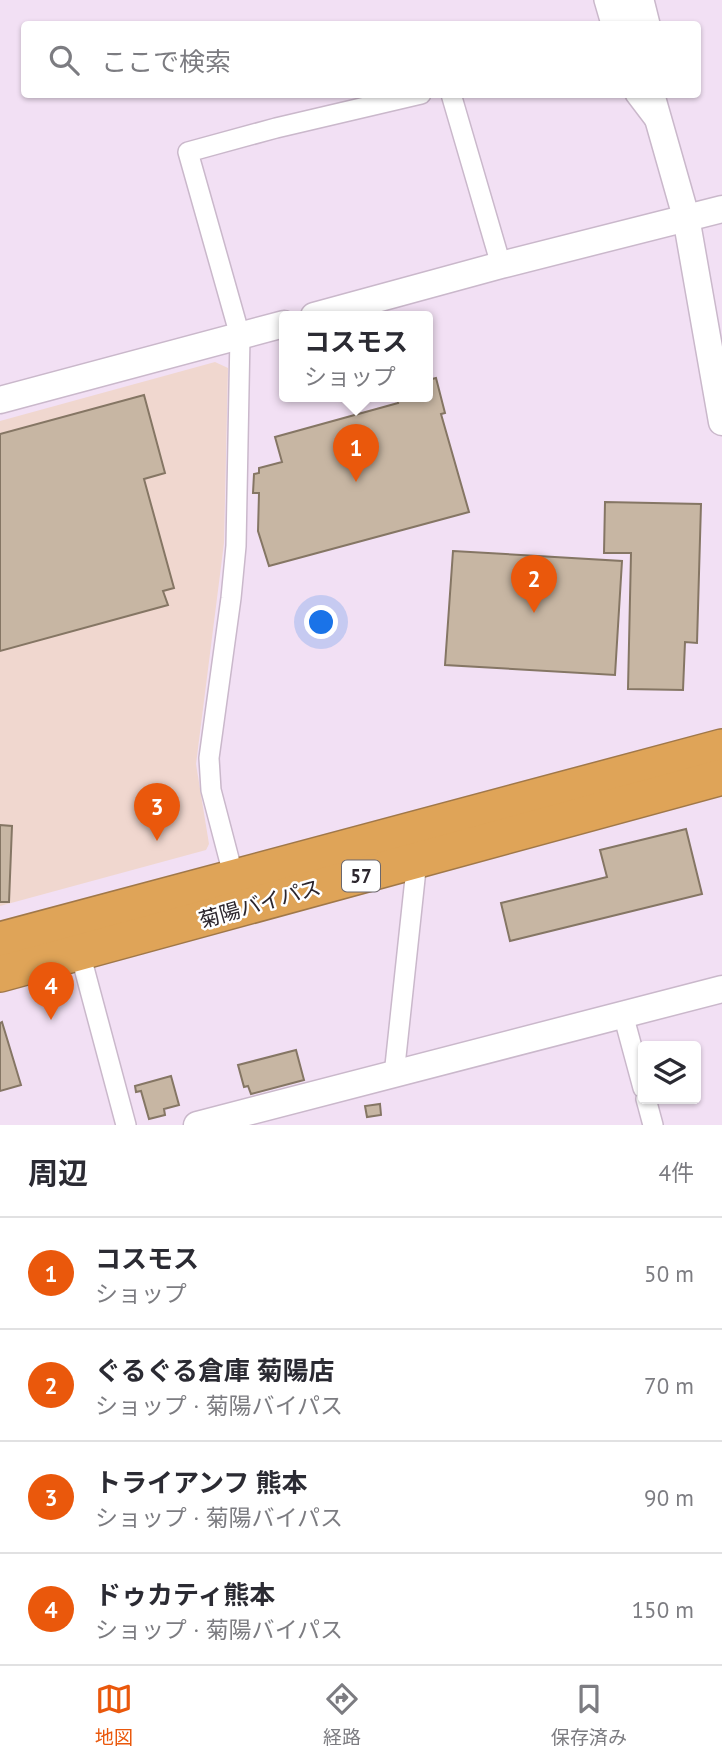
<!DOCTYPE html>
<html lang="ja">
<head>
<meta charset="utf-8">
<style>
  :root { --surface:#fff; --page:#f2f2f3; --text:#2b2b33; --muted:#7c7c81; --line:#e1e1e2; --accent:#ea580c }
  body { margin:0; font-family:"PT Sans","Noto Sans JP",sans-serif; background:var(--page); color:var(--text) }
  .controls { position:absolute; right:21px; bottom:21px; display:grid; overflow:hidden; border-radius:7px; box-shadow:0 2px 5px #0004 }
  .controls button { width:63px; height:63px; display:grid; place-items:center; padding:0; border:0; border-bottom:2px solid var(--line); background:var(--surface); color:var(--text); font:35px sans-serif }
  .you { position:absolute; left:322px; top:623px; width:24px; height:24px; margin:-18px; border:5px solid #fff; border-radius:50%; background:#1a73e8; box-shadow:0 0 0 10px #1a73e833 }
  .badge { display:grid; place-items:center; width:46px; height:46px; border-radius:50%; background:var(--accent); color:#fff; font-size:23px; font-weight:700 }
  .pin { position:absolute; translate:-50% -58px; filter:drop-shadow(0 2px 4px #0008) }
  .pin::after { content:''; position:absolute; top:37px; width:24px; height:21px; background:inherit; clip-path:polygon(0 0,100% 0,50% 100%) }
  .popup { position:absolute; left:279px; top:311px; width:154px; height:91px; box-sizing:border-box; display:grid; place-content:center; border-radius:7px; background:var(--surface); filter:drop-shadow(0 2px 5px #0005); font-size:23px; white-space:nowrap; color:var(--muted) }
  .popup b { font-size:26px; color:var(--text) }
  .popup::after { content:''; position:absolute; left:50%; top:100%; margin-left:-14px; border:14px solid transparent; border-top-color:var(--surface) }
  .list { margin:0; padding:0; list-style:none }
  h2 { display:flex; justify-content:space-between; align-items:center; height:91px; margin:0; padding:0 28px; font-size:30px }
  h2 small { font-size:23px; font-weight:400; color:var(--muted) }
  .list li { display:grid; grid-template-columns:46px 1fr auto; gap:21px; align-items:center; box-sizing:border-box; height:112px; padding:0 28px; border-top:2px solid var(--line) }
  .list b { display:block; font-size:26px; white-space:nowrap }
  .list p { margin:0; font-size:23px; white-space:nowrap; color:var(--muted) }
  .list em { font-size:23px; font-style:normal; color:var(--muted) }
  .icon { flex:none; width:38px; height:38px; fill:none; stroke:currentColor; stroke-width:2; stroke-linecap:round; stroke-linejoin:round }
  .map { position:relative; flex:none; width:722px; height:1125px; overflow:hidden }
  .search { position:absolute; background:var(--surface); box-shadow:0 2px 5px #0004; left:21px; right:21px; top:21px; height:77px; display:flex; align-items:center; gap:18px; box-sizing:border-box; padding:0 24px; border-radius:7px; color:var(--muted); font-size:26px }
  .sheet { height:539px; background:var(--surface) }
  nav { display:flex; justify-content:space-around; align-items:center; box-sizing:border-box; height:98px; border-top:2px solid var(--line); background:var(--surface); font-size:19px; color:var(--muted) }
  nav a { display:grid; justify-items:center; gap:4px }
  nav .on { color:var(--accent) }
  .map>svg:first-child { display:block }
  .commercial { fill:#f0d7cf }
  .building { fill:#c7b6a3; stroke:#857664; stroke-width:2 }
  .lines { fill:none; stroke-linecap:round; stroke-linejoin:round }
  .street-casing { stroke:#cab8cb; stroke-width:22 }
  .secondary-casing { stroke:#cab8cb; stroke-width:29 }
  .highway-casing { stroke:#a07849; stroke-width:38 }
  .street { stroke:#fff; stroke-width:19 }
  .secondary { stroke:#fff; stroke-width:26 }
  .highway { stroke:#dfa458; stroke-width:35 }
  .labels { text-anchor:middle; stroke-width:5; stroke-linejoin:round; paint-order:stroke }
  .shield { fill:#fff; stroke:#6b676c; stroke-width:2 }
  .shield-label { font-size:19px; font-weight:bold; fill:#2c262d }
  .street-label { font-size:21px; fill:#2c262d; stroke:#fff }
</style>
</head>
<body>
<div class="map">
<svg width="722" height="1125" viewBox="0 0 722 1125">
  <rect width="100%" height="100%" fill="#f2e0f4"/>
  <path class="commercial" d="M 215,362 L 228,368 L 224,543 L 196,764 L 209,844 L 206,850 L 0,906 L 0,421 Z"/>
  <g class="building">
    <path d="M 436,378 L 445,413 L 441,414 L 469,512 L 269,566 L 258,531 L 259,493 L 253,493 L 254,474 L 259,473 L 259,468 L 282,462 L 275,437 L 398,403 L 396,396 L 428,396 L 428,380 Z"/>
    <path d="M 144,395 L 165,473 L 144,479 L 174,588 L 163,591 L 168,605 L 0,651 L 0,434 Z"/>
    <path d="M 605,502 L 701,504 L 697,643 L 685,642 L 683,690 L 628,689 L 631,553 L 604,553 Z"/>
    <path d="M 453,551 L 622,561 L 615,675 L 445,665 Z"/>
    <path d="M 0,825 L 12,826 L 9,902 L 0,902 Z"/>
    <path d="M 686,829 L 702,894 L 510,941 L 501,903 L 607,877 L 600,850 Z"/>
    <path d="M 2,1022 L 21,1085 L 0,1091 L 0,1023 Z"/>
    <path d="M 296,1050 L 304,1080 L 251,1094 L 248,1086 L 244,1087 L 238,1065 Z"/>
    <path d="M 171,1076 L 179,1105 L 164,1109 L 165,1115 L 149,1119 L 141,1091 L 136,1092 L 135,1086 Z"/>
    <path d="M 380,1104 L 381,1115 L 367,1117 L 365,1106 Z"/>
  </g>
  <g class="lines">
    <defs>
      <g id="street">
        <path d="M 604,0 L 611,24"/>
        <path d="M 644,0 L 650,24"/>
        <path d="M 451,94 L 501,265"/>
        <path d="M 635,94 L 654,119"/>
        <path d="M 234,878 L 211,790 L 209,758 L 231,598 L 236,546 L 240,336 L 188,152 L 276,128 L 421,94"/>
        <path d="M 80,953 L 126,1125"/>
        <path d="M 623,1014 L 643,1088"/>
        <path d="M 394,1075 L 417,860"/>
        <path d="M 646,1099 L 653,1125"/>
      </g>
      <g id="secondary">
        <path d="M 624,0 L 631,24"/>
        <path d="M 651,94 L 686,217 L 722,422"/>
        <path d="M 314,316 L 501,265 L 722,209"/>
        <path d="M 0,400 L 284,324"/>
        <path d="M 197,1125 L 722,989"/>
      </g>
      <g id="highway">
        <path d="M 0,940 L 722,747"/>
        <path d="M 0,974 L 722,777"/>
      </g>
    </defs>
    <use href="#street" class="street-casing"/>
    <use href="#secondary" class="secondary-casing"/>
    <use href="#highway" class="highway-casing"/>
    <use href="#street" class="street"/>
    <use href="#secondary" class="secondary"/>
    <use href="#highway" class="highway"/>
  </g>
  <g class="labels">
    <rect class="shield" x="342" y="860.5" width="38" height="31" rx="5"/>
    <g class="shield-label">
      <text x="361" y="883">57</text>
    </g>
    <g class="street-label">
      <text transform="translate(260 904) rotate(-16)" y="7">菊陽バイパス</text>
    </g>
  </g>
</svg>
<div class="controls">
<button><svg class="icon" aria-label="layers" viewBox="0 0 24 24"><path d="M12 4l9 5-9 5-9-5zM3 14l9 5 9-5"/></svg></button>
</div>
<div class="you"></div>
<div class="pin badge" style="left:356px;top:482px">1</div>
<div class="popup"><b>コスモス</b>ショップ</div>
<div class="pin badge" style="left:534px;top:613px">2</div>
<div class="pin badge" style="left:157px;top:841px">3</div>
<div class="pin badge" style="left:51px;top:1020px">4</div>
<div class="search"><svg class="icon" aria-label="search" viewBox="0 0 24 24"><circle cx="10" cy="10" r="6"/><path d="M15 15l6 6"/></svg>ここで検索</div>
</div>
<section class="sheet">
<h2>周辺<small>4件</small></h2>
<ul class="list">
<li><span class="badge">1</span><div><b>コスモス</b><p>ショップ</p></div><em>50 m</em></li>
<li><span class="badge">2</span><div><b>ぐるぐる倉庫 菊陽店</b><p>ショップ · 菊陽バイパス</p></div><em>70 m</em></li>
<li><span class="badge">3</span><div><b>トライアンフ 熊本</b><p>ショップ · 菊陽バイパス</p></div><em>90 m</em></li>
<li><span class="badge">4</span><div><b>ドゥカティ熊本</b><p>ショップ · 菊陽バイパス</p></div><em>150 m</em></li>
</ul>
</section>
<nav>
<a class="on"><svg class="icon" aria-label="map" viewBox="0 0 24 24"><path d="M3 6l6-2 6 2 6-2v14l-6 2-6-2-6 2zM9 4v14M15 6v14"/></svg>地図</a>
<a><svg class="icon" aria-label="directions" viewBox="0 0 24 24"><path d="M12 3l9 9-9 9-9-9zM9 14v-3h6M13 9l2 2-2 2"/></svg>経路</a>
<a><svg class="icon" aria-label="saved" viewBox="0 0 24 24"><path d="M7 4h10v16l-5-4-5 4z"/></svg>保存済み</a>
</nav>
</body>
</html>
